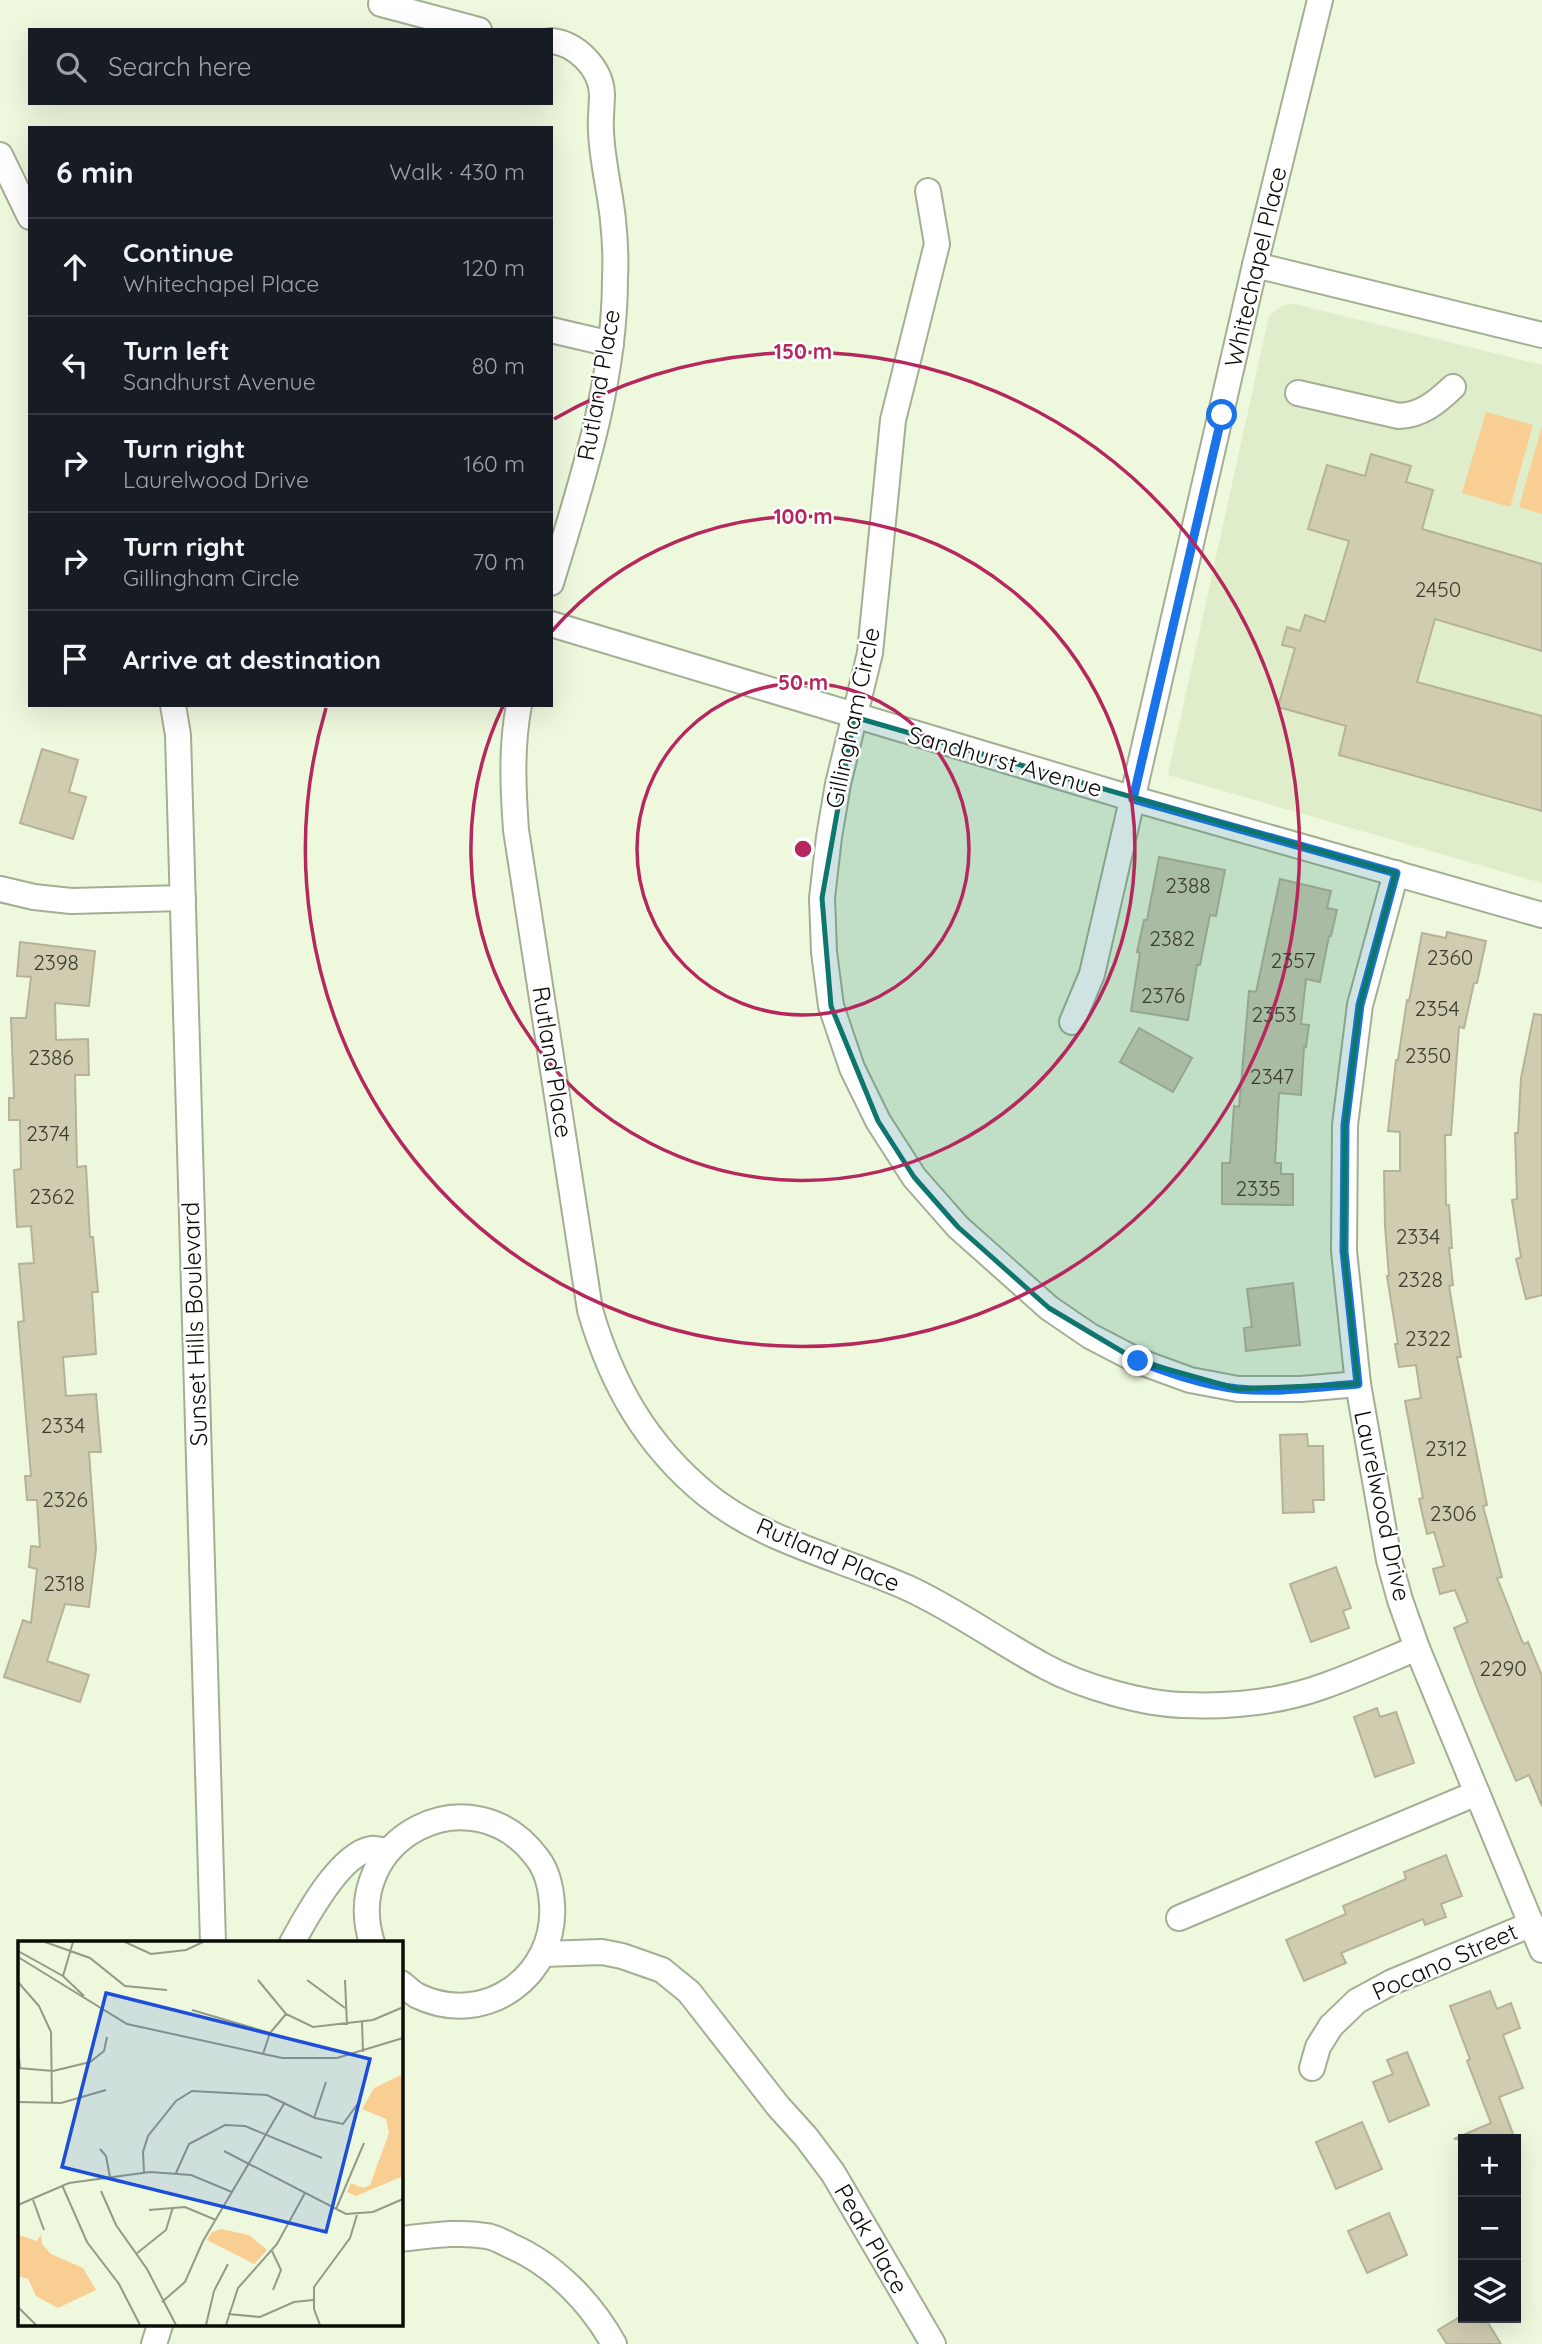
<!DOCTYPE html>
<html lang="en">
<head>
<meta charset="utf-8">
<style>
  :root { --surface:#171b24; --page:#20242c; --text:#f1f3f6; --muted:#9ea1a6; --line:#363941 }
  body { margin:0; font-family:Quicksand,sans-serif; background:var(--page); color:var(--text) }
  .controls { position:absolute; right:21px; bottom:21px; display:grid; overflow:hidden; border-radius:0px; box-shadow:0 7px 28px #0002 }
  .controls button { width:63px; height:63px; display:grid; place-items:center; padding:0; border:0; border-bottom:2px solid var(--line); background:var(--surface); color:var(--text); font:35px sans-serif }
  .stop { position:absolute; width:21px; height:21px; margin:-16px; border:5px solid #1a73e8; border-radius:50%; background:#fff }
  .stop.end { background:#1a73e8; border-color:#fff; box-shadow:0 2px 7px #0008 }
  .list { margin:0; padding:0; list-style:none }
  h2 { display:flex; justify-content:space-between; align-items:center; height:91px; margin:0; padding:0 28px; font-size:30px }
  h2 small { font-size:23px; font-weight:400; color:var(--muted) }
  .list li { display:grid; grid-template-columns:46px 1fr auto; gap:21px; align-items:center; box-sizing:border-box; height:98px; padding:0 28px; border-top:2px solid var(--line) }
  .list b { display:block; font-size:26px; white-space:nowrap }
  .list p { margin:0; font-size:23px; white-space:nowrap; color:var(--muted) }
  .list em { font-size:23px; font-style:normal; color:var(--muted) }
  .icon { flex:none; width:38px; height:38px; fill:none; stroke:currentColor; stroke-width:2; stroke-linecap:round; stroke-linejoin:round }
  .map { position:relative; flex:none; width:1542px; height:2344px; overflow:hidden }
  .search { position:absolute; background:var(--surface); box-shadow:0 7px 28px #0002; left:28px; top:28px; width:525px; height:77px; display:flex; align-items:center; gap:18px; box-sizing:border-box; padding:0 24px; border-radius:0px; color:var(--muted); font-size:26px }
  .panel { position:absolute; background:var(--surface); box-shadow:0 7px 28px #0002; left:28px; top:126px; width:525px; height:581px; border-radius:0px }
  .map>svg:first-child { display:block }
  .built { fill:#e0edca }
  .green { fill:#f8ce92 }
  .building { fill:#d0ccb0; stroke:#b6b297; stroke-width:2 }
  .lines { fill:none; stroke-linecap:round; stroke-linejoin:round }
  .minor-casing { stroke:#a4ae94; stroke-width:28 }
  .minor { stroke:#fff; stroke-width:24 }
  .route { stroke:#1a73e8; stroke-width:9 }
  .marked { fill:#0f766e; fill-opacity:0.2; stroke:#0f766e; stroke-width:5; stroke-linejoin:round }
  .ring { fill:none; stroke:#b6285d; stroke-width:3.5 }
  .labels { text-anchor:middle; stroke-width:5; stroke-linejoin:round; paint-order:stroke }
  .number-label { font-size:21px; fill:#3c3d30 }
  .street-label { font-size:24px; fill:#0a0d05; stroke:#fff }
  .inset-road { fill:none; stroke:#939a87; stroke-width:2 }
  .view { fill:#1d4ed8; fill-opacity:0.15; stroke:#1d4ed8; stroke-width:3.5 }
  .inset-edge { fill:none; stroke:#0a0d05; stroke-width:3.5 }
  .centre { fill:#b6285d; stroke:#fff; stroke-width:3.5 }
  .ring-label { font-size:21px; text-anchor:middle; font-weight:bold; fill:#b6285d; stroke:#fff; stroke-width:5; stroke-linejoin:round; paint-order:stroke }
</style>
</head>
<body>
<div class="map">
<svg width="1542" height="2344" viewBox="0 0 1542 2344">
  <rect width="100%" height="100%" fill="#eef8dd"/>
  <path class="built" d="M 1295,304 L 1542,365 L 1542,883 L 1168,775 L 1269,316 L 1283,305 Z"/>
  <g class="green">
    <path d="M 1486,412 L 1533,425 L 1510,507 L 1462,493 Z"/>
    <path d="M 1542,426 L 1542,514 L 1519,507 Z"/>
  </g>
  <g class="building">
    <path d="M 1371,454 L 1411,466 L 1406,482 L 1433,490 L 1422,529 L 1542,564 L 1542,651 L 1435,619 L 1417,682 L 1542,716 L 1542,811 L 1339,755 L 1346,726 L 1278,707 L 1295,648 L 1282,645 L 1287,627 L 1300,631 L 1305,615 L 1325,622 L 1349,541 L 1308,529 L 1327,465 L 1365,476 Z"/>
    <path d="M 42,749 L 78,760 L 69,792 L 86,797 L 73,839 L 20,823 Z"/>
    <path d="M 1159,857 L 1225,870 L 1216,916 L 1210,915 L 1200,965 L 1197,965 L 1188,1020 L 1131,1011 L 1140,953 L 1137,952 L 1144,920 L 1147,920 Z"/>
    <path d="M 1280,879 L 1331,891 L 1327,908 L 1337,910 L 1331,936 L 1329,936 L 1320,982 L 1306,979 L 1301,1024 L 1309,1025 L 1306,1047 L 1304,1047 L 1301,1095 L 1279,1093 L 1275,1163 L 1281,1163 L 1281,1174 L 1293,1174 L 1293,1205 L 1222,1204 L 1222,1163 L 1230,1163 L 1234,1106 L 1239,1107 L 1249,991 L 1256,992 Z"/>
    <path d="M 1447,932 L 1486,941 L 1477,983 L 1474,983 L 1464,1028 L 1459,1027 L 1451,1135 L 1445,1135 L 1446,1205 L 1449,1205 L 1452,1248 L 1449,1248 L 1453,1285 L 1449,1286 L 1461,1357 L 1457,1357 L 1487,1505 L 1483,1506 L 1502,1577 L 1497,1578 L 1522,1641 L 1524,1644 L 1528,1642 L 1542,1676 L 1542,1806 L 1529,1775 L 1516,1781 L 1480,1696 L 1454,1628 L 1468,1622 L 1455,1590 L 1440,1594 L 1433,1569 L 1444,1566 L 1434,1532 L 1427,1534 L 1419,1499 L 1423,1498 L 1405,1401 L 1421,1398 L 1416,1365 L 1399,1367 L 1395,1344 L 1398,1344 L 1387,1276 L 1389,1276 L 1385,1226 L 1384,1171 L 1400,1171 L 1400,1132 L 1388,1131 L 1396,1060 L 1398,1060 L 1407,1000 L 1409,1001 L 1422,933 L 1446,938 Z"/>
    <path d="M 20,942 L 95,951 L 89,1006 L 55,1003 L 56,1040 L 88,1039 L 89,1075 L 75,1075 L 77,1167 L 86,1166 L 90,1237 L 93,1237 L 98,1292 L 92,1292 L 96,1354 L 63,1357 L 66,1396 L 96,1394 L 101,1452 L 89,1452 L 96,1549 L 89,1607 L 65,1604 L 47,1661 L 89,1675 L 80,1702 L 4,1677 L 23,1620 L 31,1623 L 37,1569 L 29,1567 L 31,1546 L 40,1547 L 37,1500 L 27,1500 L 25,1476 L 31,1476 L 18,1322 L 24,1321 L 19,1264 L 34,1263 L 31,1226 L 17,1227 L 14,1170 L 21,1169 L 20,1120 L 9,1120 L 9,1098 L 14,1098 L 11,1018 L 26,1018 L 31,977 L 17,976 Z"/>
    <path d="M 1534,1014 L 1542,1015 L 1542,1295 L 1526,1299 L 1516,1259 L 1521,1257 L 1512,1200 L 1517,1199 L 1515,1133 L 1518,1133 L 1521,1078 Z"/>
    <path d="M 1139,1028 L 1192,1058 L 1173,1092 L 1120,1062 Z"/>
    <path d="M 1293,1283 L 1300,1345 L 1246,1351 L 1244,1328 L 1252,1327 L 1247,1289 Z"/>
    <path d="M 1307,1434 L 1308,1446 L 1323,1446 L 1324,1500 L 1313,1500 L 1314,1512 L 1283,1513 L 1280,1435 Z"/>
    <path d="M 1336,1567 L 1351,1608 L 1343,1611 L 1349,1628 L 1311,1642 L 1290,1584 Z"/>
    <path d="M 1377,1708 L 1380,1717 L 1396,1712 L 1414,1763 L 1375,1777 L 1354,1717 Z"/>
    <path d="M 1446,1855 L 1462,1896 L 1441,1904 L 1446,1917 L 1425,1925 L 1423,1919 L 1341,1953 L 1346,1963 L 1304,1981 L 1286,1940 L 1346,1914 L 1343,1906 L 1406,1879 L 1404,1872 Z"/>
    <path d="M 1490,1991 L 1497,2009 L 1511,2003 L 1520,2028 L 1503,2035 L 1523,2088 L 1499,2097 L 1515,2139 L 1454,2139 L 1491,2123 L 1467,2061 L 1470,2059 L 1450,2006 Z"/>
    <path d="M 1407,2052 L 1429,2105 L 1389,2122 L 1373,2082 L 1393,2074 L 1387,2060 Z"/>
    <path d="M 1362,2122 L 1382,2169 L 1336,2189 L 1316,2142 Z"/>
    <path d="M 1389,2213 L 1407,2255 L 1367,2273 L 1348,2231 Z"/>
    <path d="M 1458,2318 L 1485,2318 L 1501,2344 L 1447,2344 L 1438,2330 Z"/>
  </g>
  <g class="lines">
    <defs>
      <g id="minor">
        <path d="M 381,4 L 479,30"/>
        <path d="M 551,41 C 576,43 601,68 602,94 C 602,106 600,119 601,131 C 602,161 610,190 613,220 C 615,239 616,259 615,278 C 615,384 581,484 551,583"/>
        <path d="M 0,155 L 30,217"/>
        <path d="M 928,191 L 937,244 L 893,420 L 870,653 L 838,784 L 829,837 L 822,898 L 824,952 L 831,1006 L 852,1068 L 878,1121 L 914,1177 L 958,1227 L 1049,1308 L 1090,1336 L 1138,1361 L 1190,1380 L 1238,1389 L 1301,1389 L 1358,1384"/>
        <path d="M 1255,265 L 1542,335"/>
        <path d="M 551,330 L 611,344"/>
        <path d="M 1298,393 L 1399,416 C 1422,415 1437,402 1453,387"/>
        <path d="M 551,624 L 1134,799 L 1542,915"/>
        <path d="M 173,705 L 178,735 L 213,1943"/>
        <path d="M 519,705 C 511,747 513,788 516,830 L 590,1310 C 612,1385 646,1445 707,1495 C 765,1542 841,1558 908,1588 C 956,1610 999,1642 1046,1667 C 1081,1686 1143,1704 1183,1705 C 1229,1707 1280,1702 1324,1686 C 1355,1675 1386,1661 1417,1648"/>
        <path d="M 1396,873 L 1360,1005 L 1345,1125 L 1344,1251 L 1358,1384 L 1389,1560 L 1400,1600 L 1417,1648 L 1542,1950"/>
        <path d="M 0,889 L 34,897 L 71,901 L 183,898"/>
        <path d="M 1072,1022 L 1092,974 L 1255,265 L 1320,0"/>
        <path d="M 1179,1918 L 1477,1793"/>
        <path d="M 292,1943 C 306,1917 340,1854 371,1849 C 376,1848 383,1851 387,1852"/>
        <path d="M 372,1943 C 339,1838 473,1769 538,1859 C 547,1871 551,1889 552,1904 C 557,1976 485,2028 418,1996 C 412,1993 406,1987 401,1983"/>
        <path d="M 543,1954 L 602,1952 L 622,1956 L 662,1970 L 689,1992 L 778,2106 L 806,2137 L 833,2173 L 933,2344"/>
        <path d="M 1312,2068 L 1318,2047 L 1331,2026 L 1357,2001 L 1392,1982 L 1532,1924"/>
        <path d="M 401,2239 C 429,2236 458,2231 486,2236 C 495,2237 503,2242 511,2246 C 555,2265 591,2303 614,2344"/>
        <path d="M 154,2344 L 160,2325"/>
      </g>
    </defs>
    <use href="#minor" class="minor-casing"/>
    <use href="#minor" class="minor"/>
  </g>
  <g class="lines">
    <path class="route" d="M 1138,1361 C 1170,1373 1203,1385 1238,1389 C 1277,1393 1318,1387 1358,1384 L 1344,1251 L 1345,1125 L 1360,1005 L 1396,873 L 1133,799 L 1222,415"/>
  </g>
  <path class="marked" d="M 854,717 L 1396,873 L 1360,1005 L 1345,1125 L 1344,1251 L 1358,1384 L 1238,1389 L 1138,1361 L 1049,1308 L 958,1227 L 914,1177 L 878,1121 L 831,1006 L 822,898 Z"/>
  <g class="ring">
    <circle cx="803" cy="849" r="166"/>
    <path d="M552 631A332 332 0 1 1 503 706"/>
    <path d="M554 419A497 497 0 1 1 326 708"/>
  </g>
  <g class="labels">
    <g class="number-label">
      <text x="1438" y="597">2450</text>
      <text x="1188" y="893">2388</text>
      <text x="1172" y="946">2382</text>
      <text x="1450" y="965">2360</text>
      <text x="1293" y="968">2357</text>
      <text x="56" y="970">2398</text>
      <text x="1163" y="1003">2376</text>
      <text x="1437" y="1016">2354</text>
      <text x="1274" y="1022">2353</text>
      <text x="1428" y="1063">2350</text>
      <text x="51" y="1065">2386</text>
      <text x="1272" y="1084">2347</text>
      <text x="48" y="1141">2374</text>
      <text x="1258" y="1196">2335</text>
      <text x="52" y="1204">2362</text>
      <text x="1418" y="1244">2334</text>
      <text x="1420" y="1287">2328</text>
      <text x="1428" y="1346">2322</text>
      <text x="63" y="1433">2334</text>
      <text x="1446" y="1456">2312</text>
      <text x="65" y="1507">2326</text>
      <text x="1453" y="1521">2306</text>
      <text x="64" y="1591">2318</text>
      <text x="1503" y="1676">2290</text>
    </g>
    <g class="street-label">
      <text transform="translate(1256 267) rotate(-77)" y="8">Whitechapel Place</text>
      <text transform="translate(599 385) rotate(-80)" y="8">Rutland Place</text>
      <text transform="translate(853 718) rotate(-78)" y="8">Gillingham Circle</text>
      <text transform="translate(1005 762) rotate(16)" y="8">Sandhurst Avenue</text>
      <text transform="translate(552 1062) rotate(81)" y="8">Rutland Place</text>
      <text transform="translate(195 1324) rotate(-92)" y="8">Sunset Hills Boulevard</text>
      <text transform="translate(1382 1506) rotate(78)" y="8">Laurelwood Drive</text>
      <text transform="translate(828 1555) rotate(23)" y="8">Rutland Place</text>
      <text transform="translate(1445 1962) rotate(-24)" y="8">Pocano Street</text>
      <text transform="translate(871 2239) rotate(60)" y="8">Peak Place</text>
    </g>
  </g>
  <g transform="translate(18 1941)">
    <rect width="385" height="385" fill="#eef8dd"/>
    <path d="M 385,133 L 385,235 L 338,255 L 329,251 L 333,242 L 345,247 L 352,244 L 371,192 L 368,178 L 344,168 L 356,147 ZM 203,288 L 231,294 L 249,309 L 236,323 L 189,299 L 194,291 ZM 23,293 L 24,303 L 33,313 L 65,327 L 78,349 L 40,367 L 18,355 L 10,338 L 0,335 L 0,294 L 19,300 Z" fill="#f8ce92"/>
    <path class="inset-road" d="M 27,1 L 72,17 L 107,45 L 149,49M 107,1 L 133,13 L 168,9 L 185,1M 0,10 L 45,35 L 66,55M 0,16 L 109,83 L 264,117 L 319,117 L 385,97M 45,35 L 55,1M 240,39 L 268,73 L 295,86 L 355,79 L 383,67M 289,39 L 327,67M 327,39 L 329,84M 0,41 L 21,65 L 33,91 L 34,162M 174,69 L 252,92M 344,81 L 345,111M 0,106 L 2,127M 245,113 L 252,92 L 268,73M 0,127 L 35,130 L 72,121 L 86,110 L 89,96M 0,161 L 43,162 L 88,149M 296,177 L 308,141M 82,208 L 88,215 L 92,236M 206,210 L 328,273 L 355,271 L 385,258M 126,231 L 125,211 L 130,195 L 158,160 L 174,150 L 249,154 L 297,177 L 325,183 L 341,161M 158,232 L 171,203 L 207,184 L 227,185 L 304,217M 44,244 L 69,301 L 101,343 L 122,384M 83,250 L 98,284 L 129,328 L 158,384M 15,259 L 26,289M 0,264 L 51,242 L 132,231 L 173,234 L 214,251M 318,268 L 346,202M 131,269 L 167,266 L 198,279M 254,310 L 263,329 L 255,349M 118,313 L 148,289 L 155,266M 144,361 L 167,341 L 185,300 L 267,161M 0,366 L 18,384M 210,373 L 242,376 L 276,361 L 295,359M 188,384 L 196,350 L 210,323M 208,384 L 220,347 L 259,303 L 287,252M 302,384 L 296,368 L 296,346 L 332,297 L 339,274"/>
    <path class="view" d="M 88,52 L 352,118 L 308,291 L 44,226 Z"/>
    <rect width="385" height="385" class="inset-edge"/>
  </g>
  <circle cx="803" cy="849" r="10" class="centre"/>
  <g class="ring-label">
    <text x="803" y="359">150 m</text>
    <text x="803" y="524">100 m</text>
    <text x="803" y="690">50 m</text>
  </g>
</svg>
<div class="controls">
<button>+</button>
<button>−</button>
<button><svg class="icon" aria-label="layers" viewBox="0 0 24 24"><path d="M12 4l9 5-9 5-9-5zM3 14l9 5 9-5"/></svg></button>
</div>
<div class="stop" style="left:1222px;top:415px"></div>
<div class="stop end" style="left:1138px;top:1361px"></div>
<div class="search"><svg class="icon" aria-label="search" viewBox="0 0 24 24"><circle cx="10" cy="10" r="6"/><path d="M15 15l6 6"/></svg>Search here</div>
<section class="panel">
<h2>6 min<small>Walk · 430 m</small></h2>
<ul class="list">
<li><svg class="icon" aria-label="ahead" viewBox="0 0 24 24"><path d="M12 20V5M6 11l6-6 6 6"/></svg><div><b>Continue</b><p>Whitechapel Place</p></div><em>120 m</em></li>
<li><svg class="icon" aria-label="left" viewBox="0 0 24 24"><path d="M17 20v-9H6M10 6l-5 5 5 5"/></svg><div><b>Turn left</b><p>Sandhurst Avenue</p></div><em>80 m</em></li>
<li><svg class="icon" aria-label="right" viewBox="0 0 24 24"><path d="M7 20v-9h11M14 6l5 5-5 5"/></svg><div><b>Turn right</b><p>Laurelwood Drive</p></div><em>160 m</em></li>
<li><svg class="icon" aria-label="right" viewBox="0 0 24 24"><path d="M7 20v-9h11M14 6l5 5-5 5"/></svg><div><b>Turn right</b><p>Gillingham Circle</p></div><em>70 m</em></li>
<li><svg class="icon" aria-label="arrive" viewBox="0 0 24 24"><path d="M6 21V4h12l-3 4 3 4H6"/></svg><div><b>Arrive at destination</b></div></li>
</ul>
</section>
</div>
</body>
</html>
